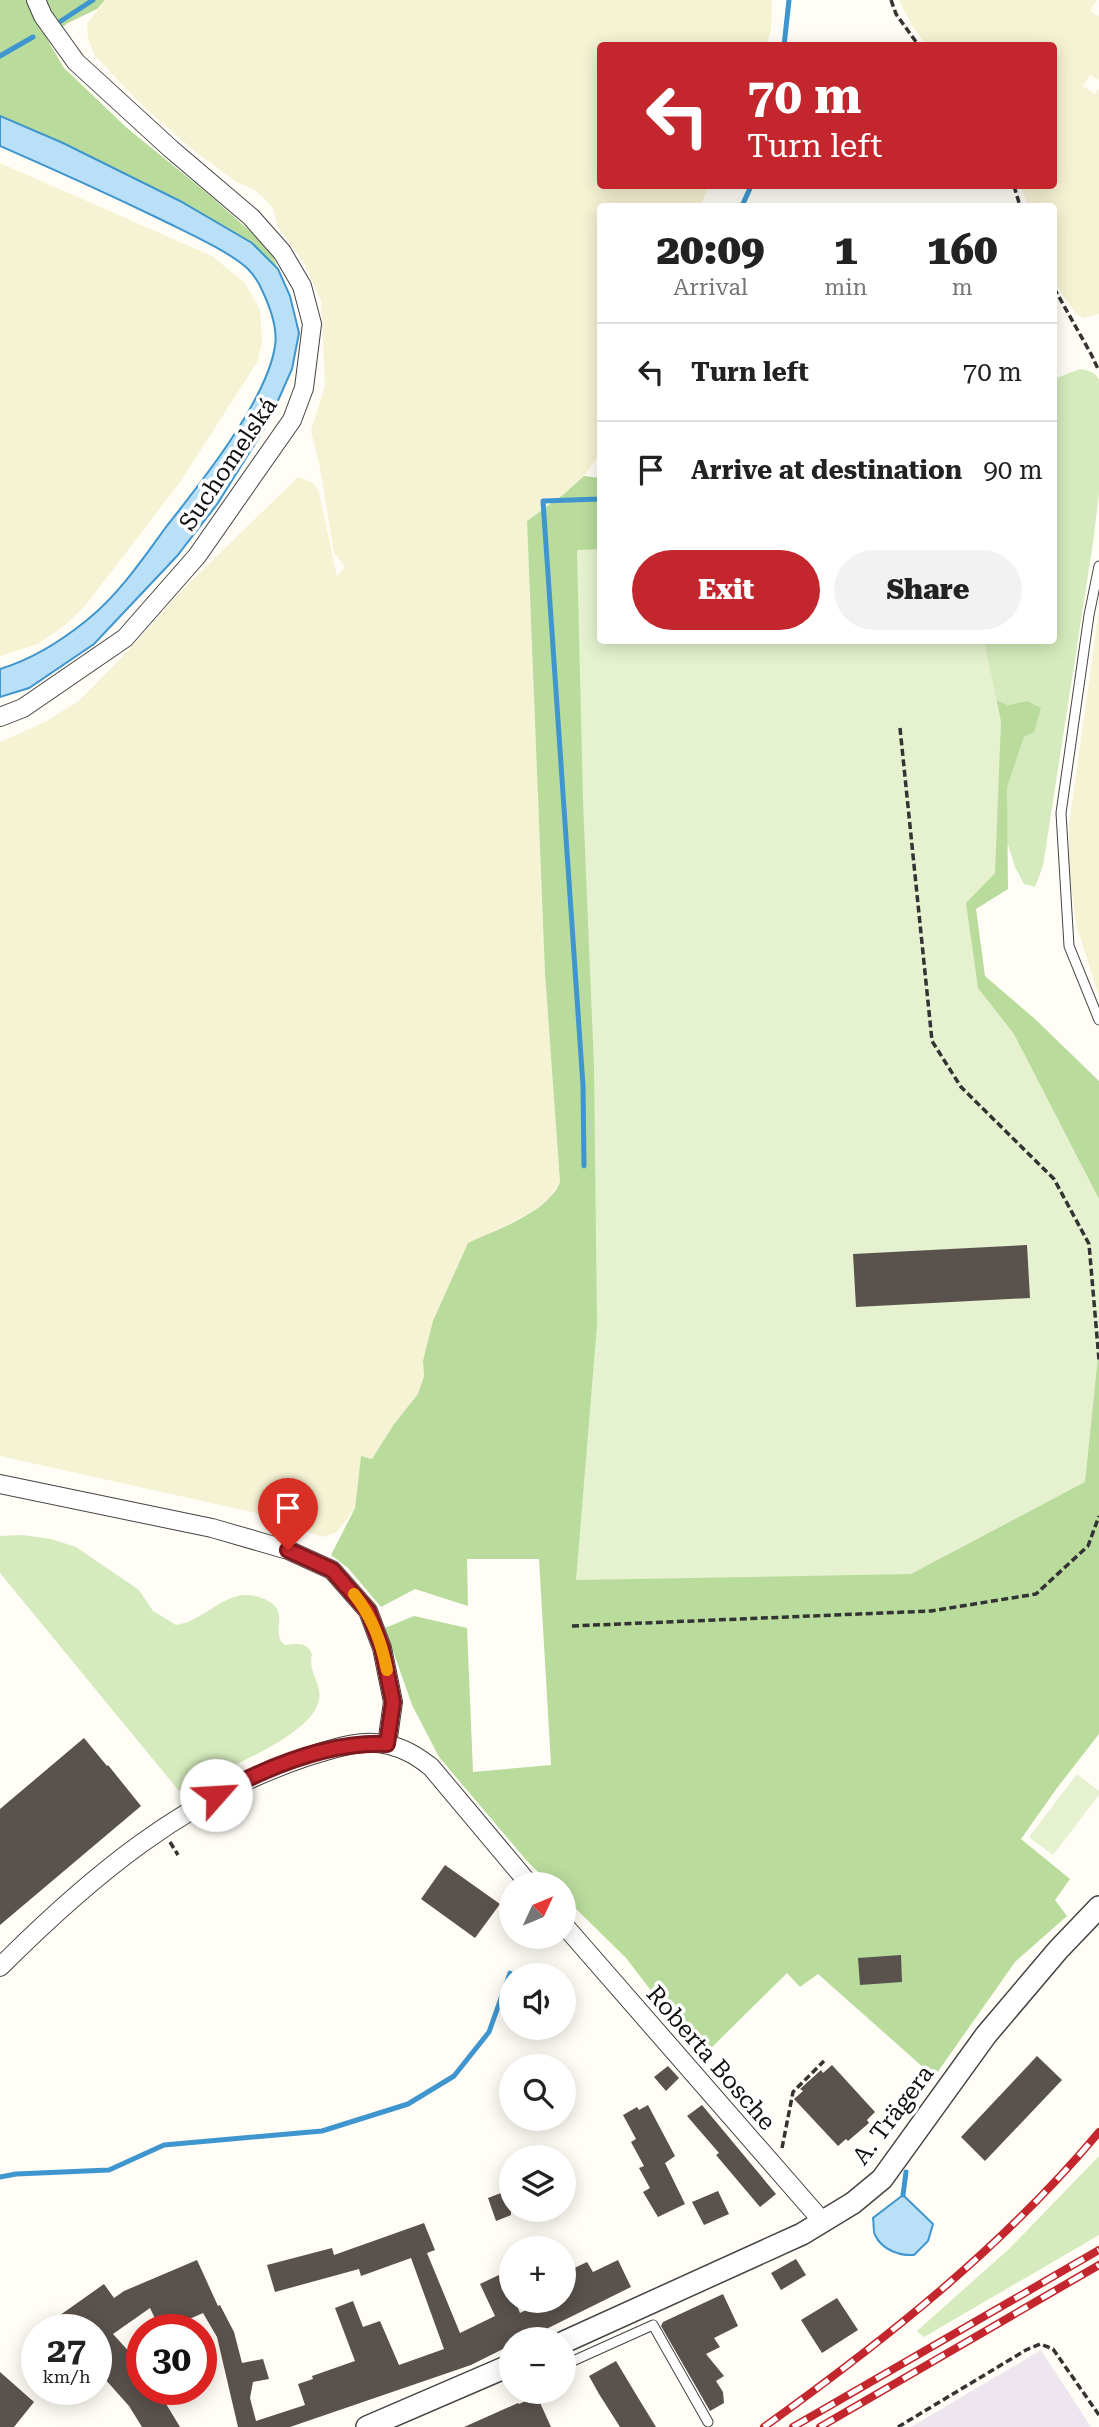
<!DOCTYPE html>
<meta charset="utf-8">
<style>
:root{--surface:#fff;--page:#f2f2f2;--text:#222;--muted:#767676;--line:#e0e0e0;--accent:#c4262e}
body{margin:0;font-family:"Roboto Serif",serif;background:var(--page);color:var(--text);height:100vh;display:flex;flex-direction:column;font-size:26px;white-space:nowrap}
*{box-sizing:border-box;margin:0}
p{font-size:23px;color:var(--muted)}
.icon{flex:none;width:38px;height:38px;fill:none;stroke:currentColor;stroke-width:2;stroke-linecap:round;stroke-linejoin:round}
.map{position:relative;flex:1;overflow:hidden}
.panel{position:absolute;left:597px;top:203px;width:460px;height:441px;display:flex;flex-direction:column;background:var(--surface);border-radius:7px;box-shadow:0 4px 18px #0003}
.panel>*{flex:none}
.hud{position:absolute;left:597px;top:42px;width:460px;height:147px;border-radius:7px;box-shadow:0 4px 18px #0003;background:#c4262e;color:#fff;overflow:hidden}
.needle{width:46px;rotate:46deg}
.buttons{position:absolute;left:499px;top:1872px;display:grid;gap:14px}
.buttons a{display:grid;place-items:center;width:77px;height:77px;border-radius:50%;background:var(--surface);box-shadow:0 4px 18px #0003;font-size:35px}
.speed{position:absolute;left:21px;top:2314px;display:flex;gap:14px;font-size:35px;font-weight:700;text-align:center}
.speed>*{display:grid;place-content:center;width:91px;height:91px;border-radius:50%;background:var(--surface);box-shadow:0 4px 18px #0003;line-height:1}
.speed small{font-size:18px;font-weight:400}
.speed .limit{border:10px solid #d22;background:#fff;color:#111}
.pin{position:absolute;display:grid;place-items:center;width:60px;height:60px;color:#fff;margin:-72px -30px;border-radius:50% 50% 50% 0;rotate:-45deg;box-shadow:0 0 7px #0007}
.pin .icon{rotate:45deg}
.me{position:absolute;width:77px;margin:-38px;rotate:64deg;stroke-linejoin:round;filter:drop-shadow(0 0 5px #0008)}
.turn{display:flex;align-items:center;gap:24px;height:147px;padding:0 35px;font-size:32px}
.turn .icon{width:91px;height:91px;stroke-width:2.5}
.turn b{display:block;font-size:49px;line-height:60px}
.eta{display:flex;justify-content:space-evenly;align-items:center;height:119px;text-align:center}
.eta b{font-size:42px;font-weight:800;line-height:49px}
.cta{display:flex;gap:14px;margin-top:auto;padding:14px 35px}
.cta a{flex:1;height:80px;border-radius:42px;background:var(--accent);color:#fff;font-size:28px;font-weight:800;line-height:80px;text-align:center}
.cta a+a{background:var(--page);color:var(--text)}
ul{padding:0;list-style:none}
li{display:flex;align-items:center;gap:21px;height:98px;padding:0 35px;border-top:2px solid var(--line)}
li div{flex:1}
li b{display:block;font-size:26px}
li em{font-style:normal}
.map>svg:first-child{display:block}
.industrial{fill:#eee6ef}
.farmland{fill:#f6f3d4}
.green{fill:#d5ebbd}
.forest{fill:#b9dc9c}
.pitch{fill:#e6f2cf}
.water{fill:#b9e0f7;stroke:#3f96cf;stroke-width:2}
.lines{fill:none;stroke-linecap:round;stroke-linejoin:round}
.stream{stroke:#3f96cf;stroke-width:5}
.building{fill:#5a524d}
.service-casing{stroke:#444;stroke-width:11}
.minor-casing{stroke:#444;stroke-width:20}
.tertiary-casing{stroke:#444;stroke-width:24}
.path{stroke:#333;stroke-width:3.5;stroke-dasharray:7 3.5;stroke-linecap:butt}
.service{stroke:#fff;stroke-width:9}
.minor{stroke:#fff;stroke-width:18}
.tertiary{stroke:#fff;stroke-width:21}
.rail-casing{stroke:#c4262e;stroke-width:8}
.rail{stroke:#fff;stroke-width:5;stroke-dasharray:16;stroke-linecap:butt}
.route-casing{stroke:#7f191e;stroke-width:18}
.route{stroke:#c4262e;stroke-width:12}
.slow{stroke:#f59e0b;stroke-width:12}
.labels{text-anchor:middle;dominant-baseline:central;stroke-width:7;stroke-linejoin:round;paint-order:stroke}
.street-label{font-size:24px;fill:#111;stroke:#fff}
</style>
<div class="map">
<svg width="1099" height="2427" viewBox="0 0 1099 2427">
<rect width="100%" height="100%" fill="#fffdf5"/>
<path class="industrial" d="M 1041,2350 L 1091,2427 L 911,2427 Z"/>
<g class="farmland">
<path d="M 105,0 L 772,0 L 771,31 L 766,45 L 600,46 L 600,186 L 709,186 L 700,206 L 600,206 L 600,453 L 584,476 L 564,494 L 527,522 L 545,974 L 560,1182 L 550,1198 L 528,1214 L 468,1244 L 423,1361 L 424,1376 L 418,1394 L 394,1424 L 372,1459 L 361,1456 L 355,1508 L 337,1532 L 322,1537 L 260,1514 L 0,1456 L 0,742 L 45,722 L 80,700 L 126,653 L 181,591 L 298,477 L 313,483 L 319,492 L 337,576 L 345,566 L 334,553 L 320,467 L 311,431 L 325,385 L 321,301 L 304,263 L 278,227 L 273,209 L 265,199 L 255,190 L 238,183 L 193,150 L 142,105 L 95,56 L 88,39 L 87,24 Z"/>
<path d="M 899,0 L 1097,0 L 1090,11 L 1099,16 L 1099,80 L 1090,75 L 1083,86 L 1095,94 L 1099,88 L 1099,314 L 1084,318 L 1077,315 L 1058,288 L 1054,277 L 1054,206 L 1028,206 L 1021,186 L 1054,186 L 1054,46 L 926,45 L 913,27 Z"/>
<path d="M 0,163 L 212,256 L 245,283 L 260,310 L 262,341 L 258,361 L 180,482 L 85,606 L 64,626 L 38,644 L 0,656 Z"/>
<path d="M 1099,609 L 1099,997 L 1076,924 L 1069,868 L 1069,825 Z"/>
</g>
<g class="green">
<path d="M 1080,369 C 1087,370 1096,372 1099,380 L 1099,494 L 1093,543 L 1043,866 L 1035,887 L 1024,884 L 1015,867 L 1005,835 L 1006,787 L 1024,737 L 1028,701 L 1008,705 L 996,700 L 974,641 L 1054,640 L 1054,379 Z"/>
<path d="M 23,1535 L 51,1539 L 76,1547 L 139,1590 L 153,1611 L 176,1625 C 205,1621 225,1589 255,1596 C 298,1607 267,1632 285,1645 C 297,1644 306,1641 312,1654 C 307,1676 326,1684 317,1706 C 302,1741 214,1773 179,1791 L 0,1573 L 0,1536 Z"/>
<path d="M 1099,2156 L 1099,2235 L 924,2337 L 917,2331 L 1009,2249 Z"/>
</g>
<g class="forest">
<path d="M 0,0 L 105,0 L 97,9 L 68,23 L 47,39 L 64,68 L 127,128 L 207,193 L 270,249 L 278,269 L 252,243 L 180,201 L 63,143 L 0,116 Z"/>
<path d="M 584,476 L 600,478 L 600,640 L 996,700 L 1008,705 L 1027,701 L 1041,708 L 1034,732 L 1024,737 L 1007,787 L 1008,889 L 976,909 L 985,976 L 1035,1019 L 1099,1081 L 1099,1734 L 1057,1788 L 1021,1839 L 1070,1879 L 1055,1900 L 1067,1916 L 1015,1962 L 920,2097 L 924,2068 L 818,1974 L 800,1987 L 787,1973 L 702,2057 L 626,1958 L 564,1897 L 564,1885 L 551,1885 L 527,1861 L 439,1757 L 412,1705 L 385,1628 L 414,1616 L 467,1628 L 473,1772 L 551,1765 L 539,1559 L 467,1559 L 468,1606 L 415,1589 L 381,1607 L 348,1568 L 331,1555 L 355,1508 L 361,1456 L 372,1459 L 394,1424 L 418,1394 L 424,1376 L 423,1361 L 433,1321 L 468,1243 C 495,1230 549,1212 560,1182 L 545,974 L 527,521 L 564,494 Z"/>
</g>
<g class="pitch">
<path d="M 600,549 L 600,640 L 984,641 L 1001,721 L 995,873 L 966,903 L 978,988 L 1014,1034 L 1099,1199 L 1099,1348 L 1085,1482 L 911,1574 L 576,1580 L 597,1325 L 594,1067 L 583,801 L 577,550 Z"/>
<path d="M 1077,1774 L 1099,1791 L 1099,1795 L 1053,1855 L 1029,1837 Z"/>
</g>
<g class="water">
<path d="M 0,116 L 63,143 L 180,201 L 252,243 L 278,269 L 290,296 L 299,333 L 292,369 L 269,421 L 218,503 L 177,556 L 94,644 L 29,688 L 0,697 L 0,669 C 33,659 60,642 87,620 C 119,594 142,560 166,527 C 200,484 267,400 275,346 C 278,328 270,307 262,290 C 259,283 253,274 247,268 C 228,251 188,233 164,221 C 110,195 55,170 0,146 Z"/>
<path d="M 903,2195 L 933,2224 L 928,2241 L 914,2255 C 900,2256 882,2250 875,2235 C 873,2231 874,2223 873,2218 Z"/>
</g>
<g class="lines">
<g class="stream">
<path d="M 61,21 L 93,0"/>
<path d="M 784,46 L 789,0"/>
<path d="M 0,56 L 33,37"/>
<path d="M 742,206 L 751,186"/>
<path d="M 584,1166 L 583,1086 L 543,501 L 600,499"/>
<path d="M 0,2177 L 16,2174 L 109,2170 L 164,2145 L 322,2131 L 408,2104 L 454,2076 L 489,2032 L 510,1973"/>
<path d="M 903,2195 L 906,2172"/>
</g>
</g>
<g class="building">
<path d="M 1027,1245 L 1030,1298 L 856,1307 L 853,1254 Z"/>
<path d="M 84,1738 L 107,1766 L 108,1765 L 141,1806 L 0,1925 L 0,1809 Z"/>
<path d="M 445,1865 L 500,1904 L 475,1938 L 421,1899 Z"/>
<path d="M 901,1955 L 902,1982 L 860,1985 L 858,1958 Z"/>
<path d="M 1037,2056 L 1062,2080 L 985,2161 L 961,2137 Z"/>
<path d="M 832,2065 L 875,2112 L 867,2120 L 869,2123 L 848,2141 L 846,2139 L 838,2146 L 794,2099 L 803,2091 L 800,2089 L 821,2070 L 823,2073 Z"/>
<path d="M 668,2066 L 679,2078 L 666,2091 L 654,2077 Z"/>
<path d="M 648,2105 L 675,2156 L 665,2163 L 685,2204 L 658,2217 L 643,2192 L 650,2188 L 639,2168 L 644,2166 L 631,2142 L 636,2139 L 623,2115 L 637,2107 L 639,2110 Z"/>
<path d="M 702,2105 L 776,2194 L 760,2207 L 716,2155 L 719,2153 L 687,2116 Z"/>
<path d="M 511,2189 L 511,2215 L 496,2221 L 488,2198 Z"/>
<path d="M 718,2191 L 729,2214 L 704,2225 L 692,2202 Z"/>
<path d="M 424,2223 L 435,2250 L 427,2253 L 460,2333 L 495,2316 L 480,2284 L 501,2274 L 511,2294 L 511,2301 L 515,2301 L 520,2313 L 544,2301 L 564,2301 L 564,2291 L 568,2289 L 564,2273 L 587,2262 L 593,2272 L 618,2260 L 631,2287 L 524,2340 L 511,2340 L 511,2345 L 471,2365 L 290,2427 L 238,2427 L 217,2337 L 203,2313 L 167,2329 L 160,2329 L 150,2308 L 113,2334 L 142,2366 L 142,2389 L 157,2389 L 180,2427 L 142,2427 L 129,2406 L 96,2369 L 96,2329 L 64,2329 L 56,2318 L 104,2284 L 114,2298 L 124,2291 L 197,2260 L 218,2306 L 220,2305 L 234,2332 L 242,2363 L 263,2359 L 269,2379 L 253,2382 L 250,2398 L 256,2421 L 305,2405 L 298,2384 L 313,2379 L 312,2376 L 355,2361 L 335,2308 L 353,2301 L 363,2327 L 380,2321 L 399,2365 L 444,2349 L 411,2258 L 361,2276 L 359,2269 L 275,2292 L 267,2265 L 332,2248 L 334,2255 Z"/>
<path d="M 796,2259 L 806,2275 L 781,2290 L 771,2273 Z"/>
<path d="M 723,2294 L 738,2326 L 714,2338 L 720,2347 L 706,2354 L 724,2376 L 716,2381 L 723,2392 L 724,2403 L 710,2411 L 661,2326 L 663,2322 Z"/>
<path d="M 837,2298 L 858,2330 L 822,2353 L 801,2320 Z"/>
<path d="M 616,2361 L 637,2396 L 656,2427 L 620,2427 L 599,2394 L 589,2376 Z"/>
<path d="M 0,2372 L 34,2402 L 14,2427 L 0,2427 Z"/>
<path d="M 537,2396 L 551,2427 L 464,2427 L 518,2403 L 519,2404 Z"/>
</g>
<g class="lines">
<defs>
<g id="service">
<path d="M 1099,566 L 1089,615 L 1061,813 L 1069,946 L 1099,1020"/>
<path d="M 564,2365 L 653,2325 L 708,2422"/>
</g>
<g id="minor">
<path d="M 0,717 L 23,708 L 125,638 L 197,556 L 292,420 L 304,388 L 312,324 L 302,286 L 282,252 L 251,217 L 171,149 L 76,62 L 43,16 L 36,0"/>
<path d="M 0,1484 L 212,1528 L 288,1550 L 332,1570 L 368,1611 L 382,1648 L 393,1702 L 387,1744"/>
<path d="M 564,1925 L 823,2222"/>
<path d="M 0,1967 C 90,1877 184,1798 306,1757 C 332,1749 361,1738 389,1745 C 406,1749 418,1757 431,1767 L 530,1885"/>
</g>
<g id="tertiary">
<path d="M 564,2342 L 802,2234 L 853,2203 L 882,2179 L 986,2035 L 1058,1950 L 1099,1907"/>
<path d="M 367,2427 L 511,2365"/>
</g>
</defs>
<use href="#service" class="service-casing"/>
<use href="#minor" class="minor-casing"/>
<use href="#tertiary" class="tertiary-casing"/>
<g class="path">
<path d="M 891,0 L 896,14 L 919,46"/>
<path d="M 1014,186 L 1020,206"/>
<path d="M 1054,288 L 1091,354 L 1099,371"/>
<path d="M 900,728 L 932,1041 L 961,1087 L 1054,1179 L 1089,1244 L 1099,1360"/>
<path d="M 572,1626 L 931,1611 L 1036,1594 L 1088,1546 L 1099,1516"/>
<path d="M 170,1842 L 178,1855"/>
<path d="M 782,2148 L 793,2092 L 824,2061"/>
<path d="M 898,2427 L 1026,2350 L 1040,2344 L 1053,2349 L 1099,2415"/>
</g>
<use href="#service" class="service"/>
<use href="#minor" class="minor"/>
<use href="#tertiary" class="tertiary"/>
<defs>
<g id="rail">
<path d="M 764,2427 C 885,2340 1003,2247 1099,2132"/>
<path d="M 793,2427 L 1099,2250"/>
<path d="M 820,2427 L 1099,2265"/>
</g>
</defs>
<use href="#rail" class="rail-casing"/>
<use href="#rail" class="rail"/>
</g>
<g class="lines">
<defs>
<path id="route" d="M 216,1795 C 267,1767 329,1741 387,1744 L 393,1702 L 382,1648 L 368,1611 L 332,1570 L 288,1550"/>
</defs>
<use href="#route" class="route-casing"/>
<use href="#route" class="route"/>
<path class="slow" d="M 354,1594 C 372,1617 381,1641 387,1670"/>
</g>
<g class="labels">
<g class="street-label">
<text transform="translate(228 464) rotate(-56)">Suchomelská</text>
<text transform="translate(711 2058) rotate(49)">Roberta Bosche</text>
<text transform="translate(893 2115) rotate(-53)">A. Trägera</text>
</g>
</g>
</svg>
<div class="buttons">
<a><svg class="needle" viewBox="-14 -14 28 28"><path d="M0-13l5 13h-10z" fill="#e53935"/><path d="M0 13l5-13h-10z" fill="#767676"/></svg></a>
<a><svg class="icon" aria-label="sound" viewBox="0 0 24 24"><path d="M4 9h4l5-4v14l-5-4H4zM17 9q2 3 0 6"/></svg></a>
<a><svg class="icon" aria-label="search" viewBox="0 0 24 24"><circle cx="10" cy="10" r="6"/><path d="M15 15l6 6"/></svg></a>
<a><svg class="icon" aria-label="layers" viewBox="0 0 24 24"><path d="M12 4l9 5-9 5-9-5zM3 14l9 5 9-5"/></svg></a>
<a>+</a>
<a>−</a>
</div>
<div class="speed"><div>27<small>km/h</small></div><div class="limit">30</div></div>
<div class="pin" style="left:288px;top:1550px;background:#d93025"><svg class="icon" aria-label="arrive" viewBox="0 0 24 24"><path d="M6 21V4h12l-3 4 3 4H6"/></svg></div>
<svg class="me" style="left:216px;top:1795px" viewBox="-20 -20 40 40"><circle r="19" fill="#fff"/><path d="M0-13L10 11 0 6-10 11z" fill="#c4262e"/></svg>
<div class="hud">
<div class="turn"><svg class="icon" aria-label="left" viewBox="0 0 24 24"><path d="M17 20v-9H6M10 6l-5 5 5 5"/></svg><div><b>70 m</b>Turn left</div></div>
</div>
<section class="panel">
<div class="eta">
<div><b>20:09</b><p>Arrival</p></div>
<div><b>1</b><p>min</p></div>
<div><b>160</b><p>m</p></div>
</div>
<ul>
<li><svg class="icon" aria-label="left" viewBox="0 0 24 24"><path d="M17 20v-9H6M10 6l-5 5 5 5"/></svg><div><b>Turn left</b></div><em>70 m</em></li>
<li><svg class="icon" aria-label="arrive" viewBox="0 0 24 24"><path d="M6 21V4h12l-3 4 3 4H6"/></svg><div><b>Arrive at destination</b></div><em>90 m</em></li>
</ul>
<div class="cta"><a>Exit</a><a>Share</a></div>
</section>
</div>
